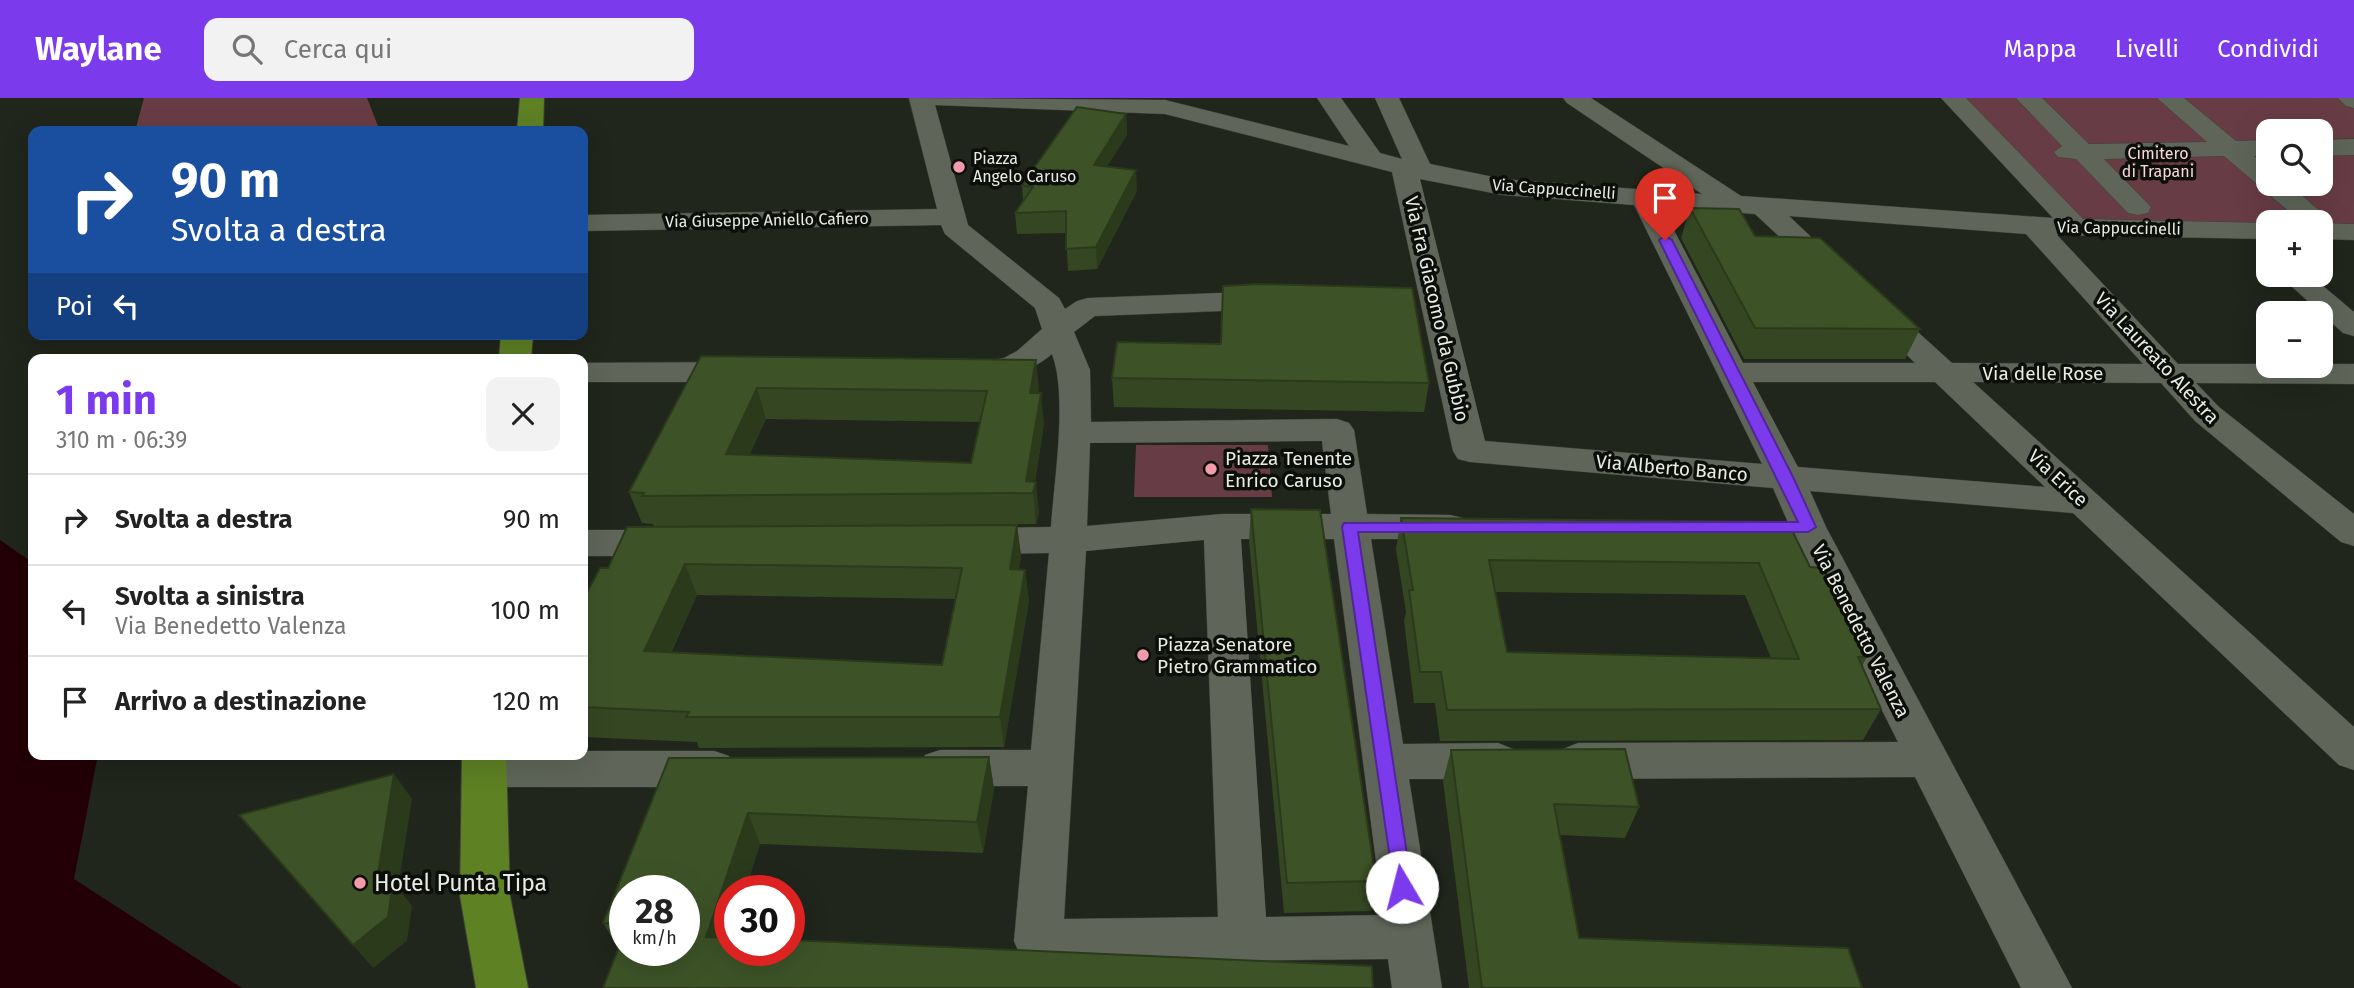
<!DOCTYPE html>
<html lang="it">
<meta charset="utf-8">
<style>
:root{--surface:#fff;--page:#f2f2f2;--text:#222;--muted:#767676;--line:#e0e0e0;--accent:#7c3aed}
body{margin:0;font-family:"Fira Sans",sans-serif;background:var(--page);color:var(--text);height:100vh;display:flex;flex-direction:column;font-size:26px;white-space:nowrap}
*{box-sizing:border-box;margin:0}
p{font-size:23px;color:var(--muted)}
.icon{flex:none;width:38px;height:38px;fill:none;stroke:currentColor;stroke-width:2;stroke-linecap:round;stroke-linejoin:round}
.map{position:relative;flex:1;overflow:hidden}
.side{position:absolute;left:28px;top:256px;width:560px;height:406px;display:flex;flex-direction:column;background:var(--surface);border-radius:14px;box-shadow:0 7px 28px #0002}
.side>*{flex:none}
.top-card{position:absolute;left:28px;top:28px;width:560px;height:214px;border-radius:14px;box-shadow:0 7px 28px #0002;background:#1a4fa0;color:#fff;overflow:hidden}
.tools{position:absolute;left:2256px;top:21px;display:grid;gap:14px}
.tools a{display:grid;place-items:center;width:77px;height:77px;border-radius:14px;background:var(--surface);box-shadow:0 7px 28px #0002;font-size:35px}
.speed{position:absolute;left:609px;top:777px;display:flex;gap:14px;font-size:35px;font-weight:700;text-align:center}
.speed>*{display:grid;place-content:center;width:91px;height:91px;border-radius:50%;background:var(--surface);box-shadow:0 7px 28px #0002;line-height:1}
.speed small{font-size:18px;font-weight:400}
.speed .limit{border:10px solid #d22;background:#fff;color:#111}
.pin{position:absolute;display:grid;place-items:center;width:60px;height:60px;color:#fff;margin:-72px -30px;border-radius:50% 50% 50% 0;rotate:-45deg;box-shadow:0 0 7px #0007}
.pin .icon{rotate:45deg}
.me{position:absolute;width:77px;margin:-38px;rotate:352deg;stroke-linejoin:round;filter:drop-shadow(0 0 5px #0008)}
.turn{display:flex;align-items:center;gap:24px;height:147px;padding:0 28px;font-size:32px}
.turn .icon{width:91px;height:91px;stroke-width:2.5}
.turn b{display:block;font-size:49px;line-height:60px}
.then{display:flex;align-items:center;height:66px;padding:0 28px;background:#0003;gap:14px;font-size:26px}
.round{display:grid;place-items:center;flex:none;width:74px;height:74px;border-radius:14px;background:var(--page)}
.overview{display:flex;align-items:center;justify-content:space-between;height:119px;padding:0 28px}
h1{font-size:42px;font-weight:700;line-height:52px;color:var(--accent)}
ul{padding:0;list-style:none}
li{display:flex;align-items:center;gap:21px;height:91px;padding:0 28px;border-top:2px solid var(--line)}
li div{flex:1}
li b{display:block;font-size:26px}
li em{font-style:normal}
header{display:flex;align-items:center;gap:42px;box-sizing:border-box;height:98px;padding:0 35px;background:var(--accent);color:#fff}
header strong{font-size:33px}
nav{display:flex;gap:38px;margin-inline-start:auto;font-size:24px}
.search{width:490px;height:63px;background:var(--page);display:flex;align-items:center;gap:18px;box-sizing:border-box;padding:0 24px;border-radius:14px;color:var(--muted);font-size:26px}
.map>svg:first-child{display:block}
.green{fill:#683c45;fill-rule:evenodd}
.water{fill:#220006}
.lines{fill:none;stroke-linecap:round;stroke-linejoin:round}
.minor-casing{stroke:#3b4037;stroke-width:1}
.major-casing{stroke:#3b4037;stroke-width:2}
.minor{fill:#5f6659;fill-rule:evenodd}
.major{fill:#5e8124;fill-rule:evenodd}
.wall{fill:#344722;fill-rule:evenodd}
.shaded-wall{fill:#2b3a1b}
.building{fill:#3d5327;stroke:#2b3a1b;stroke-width:2;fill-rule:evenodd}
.route{fill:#7c3aed;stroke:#51269a;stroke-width:2}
.poi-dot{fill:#f39aab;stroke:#0c0e09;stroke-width:2.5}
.labels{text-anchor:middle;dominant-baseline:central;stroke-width:7;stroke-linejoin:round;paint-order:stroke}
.far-park-label{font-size:16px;fill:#fcd7dd;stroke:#0c0e09}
.far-poi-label{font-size:16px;fill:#e8ece4;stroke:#0c0e09;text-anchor:start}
.far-street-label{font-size:16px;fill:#e8ece4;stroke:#0c0e09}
.street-label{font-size:19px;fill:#e8ece4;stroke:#0c0e09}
.poi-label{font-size:19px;fill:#e8ece4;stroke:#0c0e09;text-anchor:start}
.near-poi-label{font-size:23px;fill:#e8ece4;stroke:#0c0e09;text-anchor:start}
</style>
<header>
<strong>Waylane</strong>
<div class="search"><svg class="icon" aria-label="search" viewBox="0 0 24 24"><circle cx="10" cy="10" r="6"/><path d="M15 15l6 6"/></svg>Cerca qui</div>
<nav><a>Mappa</a><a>Livelli</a><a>Condividi</a></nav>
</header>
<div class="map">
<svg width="2354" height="890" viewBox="0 0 2354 890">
<rect width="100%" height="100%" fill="#20261b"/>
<g class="green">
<path d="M 144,0 L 367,0 L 380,33 L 135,33 Z"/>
<path d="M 1962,0 L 2354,0 L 2354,128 L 2321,127 L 2320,124 L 2268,124 L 2268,127 L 2080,126 ZM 2268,33 L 2320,33 L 2320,86 L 2268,86 Z"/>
<path d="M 1136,347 L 1268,347 L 1272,399 L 1134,399 Z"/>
</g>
<path class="water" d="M 0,442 L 33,465 L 33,656 L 98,656 L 74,781 L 242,890 L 0,890 Z"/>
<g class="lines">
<defs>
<g id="minor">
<path d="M 909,0 L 1165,2 L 1349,48 L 1317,0 L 1341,0 L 1380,55 L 1402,61 L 1375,0 L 1399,0 L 1430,66 L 1503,81 L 1702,96 L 1567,5 L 1563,0 L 1591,0 L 1741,98 L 2053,120 L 1941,0 L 1966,0 L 2083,121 L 2268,125 L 2268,141 L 2057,137 L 2178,266 L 2354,266 L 2354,286 L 2196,285 L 2219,309 L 2354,416 L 2354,448 L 2341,444 L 2195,323 L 2161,285 L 1973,284 L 2354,629 L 2354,672 L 2339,667 L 2073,415 L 1810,393 L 1826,429 L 2072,890 L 2021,890 L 1915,679 L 1578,681 L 1563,675 L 1556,663 L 1563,651 L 1578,645 L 1898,644 L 1790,429 L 1773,390 L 1470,364 L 1458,361 L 1453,353 L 1392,74 L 1165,16 L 935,7 L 968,127 L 1059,200 L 1065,211 L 1077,203 L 1088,200 L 1273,193 L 1283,196 L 1288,202 L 1283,208 L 1273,211 L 1095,218 L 1074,234 L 1090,272 L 1091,324 L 1337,321 L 1349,325 L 1354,332 L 1367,416 L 1450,417 L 1463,420 L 1468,429 L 1463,438 L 1450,441 L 1371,441 L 1403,646 L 1498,645 L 1513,651 L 1520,663 L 1513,675 L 1498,681 L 1409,681 L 1442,890 L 1392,890 L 1388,861 L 1038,865 L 1021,859 L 1014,843 L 1028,688 L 940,688 L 925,683 L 918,670 L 925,657 L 940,652 L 1031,652 L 1049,455 L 971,456 L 958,452 L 953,443 L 958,434 L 971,430 L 1051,429 C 1054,383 1068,298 1052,256 C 1029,275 997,287 968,280 L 963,273 L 968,266 L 1004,260 L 1017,253 L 1042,231 L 1035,210 L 945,136 L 941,127 L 583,133 L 583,117 L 937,111 ZM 1420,81 L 1503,97 L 1634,107 L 1762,366 L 1485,343 ZM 1662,109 L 1755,116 L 1824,180 L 1834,183 L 1844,180 L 1848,174 L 1789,118 L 2026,136 L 2143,266 L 1952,265 L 1888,207 L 1877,204 L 1866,207 L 1862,213 L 1915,265 L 1743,265 ZM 1753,284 L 1935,284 L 2045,389 L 1798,369 ZM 1322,343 L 1331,416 L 1222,416 L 1087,428 L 1090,345 ZM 1241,441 L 1334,441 L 1383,817 L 1266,819 ZM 1204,442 L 1218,819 L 1064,821 L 1086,453 Z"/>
<path d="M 2016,0 L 2042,0 L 2089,46 L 2207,44 L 2157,0 L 2184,0 L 2236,43 L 2268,42 L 2268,58 L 2254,58 L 2268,69 L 2268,86 L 2289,86 L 2323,116 L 2319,122 L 2309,124 L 2299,122 L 2224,58 L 2104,61 L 2151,109 L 2148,115 L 2138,117 L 2128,115 L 2076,61 L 2058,59 L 2054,54 L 2062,48 Z"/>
<path d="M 2338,0 L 2354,0 L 2354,10 L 2346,8 Z"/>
<path d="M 2354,41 L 2354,57 L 2320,58 L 2320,42 Z"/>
<path d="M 2320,125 L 2354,126 L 2354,142 L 2320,141 Z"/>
<path d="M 2279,177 L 2310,177 L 2354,214 L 2354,238 L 2343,235 Z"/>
<path d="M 743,264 L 754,267 L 759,274 L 754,281 L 743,284 L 583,284 L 583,265 Z"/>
<path d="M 583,432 L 668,432 L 681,436 L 686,445 L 681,454 L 668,458 L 583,458 Z"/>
<path d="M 583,653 L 714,653 L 729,658 L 736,671 L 729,684 L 714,689 L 484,689 L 469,684 L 462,671 L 469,658 L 475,656 L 583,656 Z"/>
</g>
<g id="major">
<path d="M 520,0 L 544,0 L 543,33 L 517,33 Z"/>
<path d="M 501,236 L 533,236 L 531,261 L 499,261 Z"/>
<path d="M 462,656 L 506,656 L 510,798 L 528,890 L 476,890 L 460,798 Z"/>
</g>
</defs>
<use href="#minor" class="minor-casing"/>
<use href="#major" class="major-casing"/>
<use href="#minor" class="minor"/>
<use href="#major" class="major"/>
</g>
<g class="wall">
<path d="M 1126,16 L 1127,37 L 1107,68 L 1137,93 L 1097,171 L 1068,173 L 1066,135 L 1017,136 L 1015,115 L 1023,103 L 1022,87 Z"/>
<path d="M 1690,110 L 1755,138 L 1920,231 L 1905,261 L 1744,261 L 1681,140 Z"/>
<path d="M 701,258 L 1036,262 L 1038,295 L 1044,326 L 1035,384 L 1039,415 L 1036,426 L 654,429 L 653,426 L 642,425 L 629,394 ZM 766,321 L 980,324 L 971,365 L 749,357 Z"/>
<path d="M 1112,280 L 1429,285 L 1424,314 L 1114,309 Z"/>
<path d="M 1251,411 L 1376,783 L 1371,813 L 1284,815 L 1249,443 Z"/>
<path d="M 1401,420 L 1810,469 L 1867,559 L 1862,568 L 1881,611 L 1863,642 L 1440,643 L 1435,605 L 1414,605 L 1404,523 L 1406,514 L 1396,451 ZM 1495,494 L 1745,497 L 1771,560 L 1507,554 Z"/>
<path d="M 1017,427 L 1021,458 L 1018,472 L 1025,472 L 1029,503 L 1004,649 L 699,650 L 697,644 L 583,639 L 583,502 L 608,470 ZM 697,497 L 955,501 L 942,567 L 671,555 Z"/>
<path d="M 1451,652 L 1639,709 L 1625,740 L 1560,737 L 1579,840 L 1862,890 L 1469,890 L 1443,683 Z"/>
<path d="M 989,659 L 994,691 L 983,755 L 760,746 L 745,793 L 730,793 L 730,852 L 789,852 L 789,842 L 1372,868 L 1373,890 L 603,890 L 618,850 L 603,825 L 669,660 ZM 625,793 L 684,793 L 684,852 L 625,852 Z"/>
</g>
<g class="shaded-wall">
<path d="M 1126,16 L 1127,37 L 1095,88 L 1094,67 Z"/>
<path d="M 1136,72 L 1137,93 L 1097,171 L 1096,149 Z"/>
<path d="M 1036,262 L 1039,292 L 1033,326 L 1030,295 Z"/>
<path d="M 757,290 L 766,321 L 736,387 L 726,356 Z"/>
<path d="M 1041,295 L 1044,326 L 1033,395 L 1026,383 Z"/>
<path d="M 1036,384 L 1039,415 L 1036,426 L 1033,395 Z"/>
<path d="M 1017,427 L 1021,458 L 1014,503 L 1010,471 Z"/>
<path d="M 685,466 L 697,497 L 657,584 L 644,553 Z"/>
<path d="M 1025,472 L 1029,503 L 1004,649 L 1000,619 Z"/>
<path d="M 989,659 L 994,691 L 983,755 L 977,724 Z"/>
<path d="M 394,676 L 412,701 L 398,790 L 412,808 L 407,843 L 373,870 L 353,847 L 378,776 Z"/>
<path d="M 748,715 L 760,746 L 745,793 L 730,793 L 730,840 L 706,839 Z"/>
</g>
<g class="building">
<path d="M 1077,9 L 1126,16 L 1094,67 L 1136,72 L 1096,149 L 1066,151 L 1066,113 L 1015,115 L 1033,89 L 1022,87 Z"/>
<path d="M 1690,110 L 1739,111 L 1755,138 L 1820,140 L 1920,231 L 1755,230 Z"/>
<path d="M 1259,186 L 1412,190 L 1429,285 L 1112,280 L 1117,244 L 1221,246 L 1223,188 Z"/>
<path d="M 701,258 L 1036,262 L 1030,295 L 1041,295 L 1026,383 L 1036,384 L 1033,395 L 642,398 L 644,395 L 629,394 ZM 757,290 L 987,293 L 971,365 L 726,356 Z"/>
<path d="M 1251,411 L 1320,412 L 1376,783 L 1287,785 Z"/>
<path d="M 1401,420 L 1788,424 L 1810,469 L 1823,470 L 1867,559 L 1858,559 L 1881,611 L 1447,612 L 1441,574 L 1420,574 L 1409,492 L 1413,492 ZM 1489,462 L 1759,465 L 1799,561 L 1507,554 Z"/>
<path d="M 1017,427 L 1010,471 L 1025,472 L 1000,619 L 686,619 L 689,614 L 583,609 L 583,502 L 600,470 L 608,470 L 627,429 ZM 685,466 L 962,470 L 942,567 L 644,553 Z"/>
<path d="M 1625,651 L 1639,709 L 1554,706 L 1579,840 L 1848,850 L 1862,890 L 1482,890 L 1451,652 Z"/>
<path d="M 989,659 L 977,724 L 748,715 L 706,839 L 730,840 L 730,852 L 789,852 L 789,842 L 1372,868 L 1373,890 L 603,890 L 625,833 L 625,852 L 684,852 L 684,793 L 625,793 L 625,826 L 603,825 L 669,660 Z"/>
<path d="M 394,676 L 378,776 L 393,784 L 388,819 L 353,847 L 239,717 Z"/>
</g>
<path class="route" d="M 1665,138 L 1672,142 L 1793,379 L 1816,429 L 1808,434 L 1358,434 L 1412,789 L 1409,795 L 1402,798 L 1395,795 L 1342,429 L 1344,425 L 1798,424 L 1659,142 Z"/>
<g class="poi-dot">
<circle cx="959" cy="69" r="7"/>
<circle cx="1211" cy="371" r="7"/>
<circle cx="1143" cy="557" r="7"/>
<circle cx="360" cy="785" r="7"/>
</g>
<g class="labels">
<g class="far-park-label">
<text x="2158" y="55">Cimitero<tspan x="2158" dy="18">di Trapani</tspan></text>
</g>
<g class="far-poi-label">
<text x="973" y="60">Piazza<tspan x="973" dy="18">Angelo Caruso</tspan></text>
</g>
<g class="far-street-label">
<text transform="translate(1554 91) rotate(4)">Via Cappuccinelli</text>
<text transform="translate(767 122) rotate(-1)">Via Giuseppe Aniello Cafiero</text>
<text transform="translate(2119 130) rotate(1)">Via Cappuccinelli</text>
</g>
<g class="street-label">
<text transform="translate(1437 211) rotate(77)">Via Fra Giacomo da Gubbio</text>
<text transform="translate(2157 260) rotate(47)">Via Laureato Alestra</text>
<text x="2043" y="275">Via delle Rose</text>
<text transform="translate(1672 370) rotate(5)">Via Alberto Banco</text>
<text transform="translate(2058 380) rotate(43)">Via Erice</text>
<text transform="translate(1861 533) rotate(63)">Via Benedetto Valenza</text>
</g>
<g class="poi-label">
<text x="1225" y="360">Piazza Tenente<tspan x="1225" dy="22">Enrico Caruso</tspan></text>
<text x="1157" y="546">Piazza Senatore<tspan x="1157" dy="22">Pietro Grammatico</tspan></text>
</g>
<g class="near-poi-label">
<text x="374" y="785">Hotel Punta Tipa</text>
</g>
</g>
</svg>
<div class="tools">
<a><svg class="icon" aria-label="search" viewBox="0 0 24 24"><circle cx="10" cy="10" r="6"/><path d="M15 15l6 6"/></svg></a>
<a>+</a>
<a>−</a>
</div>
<div class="speed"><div>28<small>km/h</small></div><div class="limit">30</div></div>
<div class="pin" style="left:1665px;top:142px;background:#d93025"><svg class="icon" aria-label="arrive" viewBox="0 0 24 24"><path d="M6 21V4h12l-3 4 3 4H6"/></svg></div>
<svg class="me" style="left:1402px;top:789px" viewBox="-20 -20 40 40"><circle r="19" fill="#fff"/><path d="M0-13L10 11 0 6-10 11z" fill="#7c3aed"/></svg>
<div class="top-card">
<div class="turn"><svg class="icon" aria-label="right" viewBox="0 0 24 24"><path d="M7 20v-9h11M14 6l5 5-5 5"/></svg><div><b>90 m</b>Svolta a destra</div></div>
<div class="then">Poi<svg class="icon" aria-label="left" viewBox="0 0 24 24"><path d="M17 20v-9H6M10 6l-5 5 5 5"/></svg></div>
</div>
<section class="side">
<div class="overview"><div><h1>1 min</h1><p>310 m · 06:39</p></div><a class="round"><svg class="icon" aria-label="close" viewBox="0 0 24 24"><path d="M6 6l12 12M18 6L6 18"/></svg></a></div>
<ul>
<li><svg class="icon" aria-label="right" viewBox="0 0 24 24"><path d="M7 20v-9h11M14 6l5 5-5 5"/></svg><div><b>Svolta a destra</b></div><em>90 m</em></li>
<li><svg class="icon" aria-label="left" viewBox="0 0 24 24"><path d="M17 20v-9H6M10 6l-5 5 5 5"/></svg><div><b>Svolta a sinistra</b><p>Via Benedetto Valenza</p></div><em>100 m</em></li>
<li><svg class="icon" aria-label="arrive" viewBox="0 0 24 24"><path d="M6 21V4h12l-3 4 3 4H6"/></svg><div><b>Arrivo a destinazione</b></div><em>120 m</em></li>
</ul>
</section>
</div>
